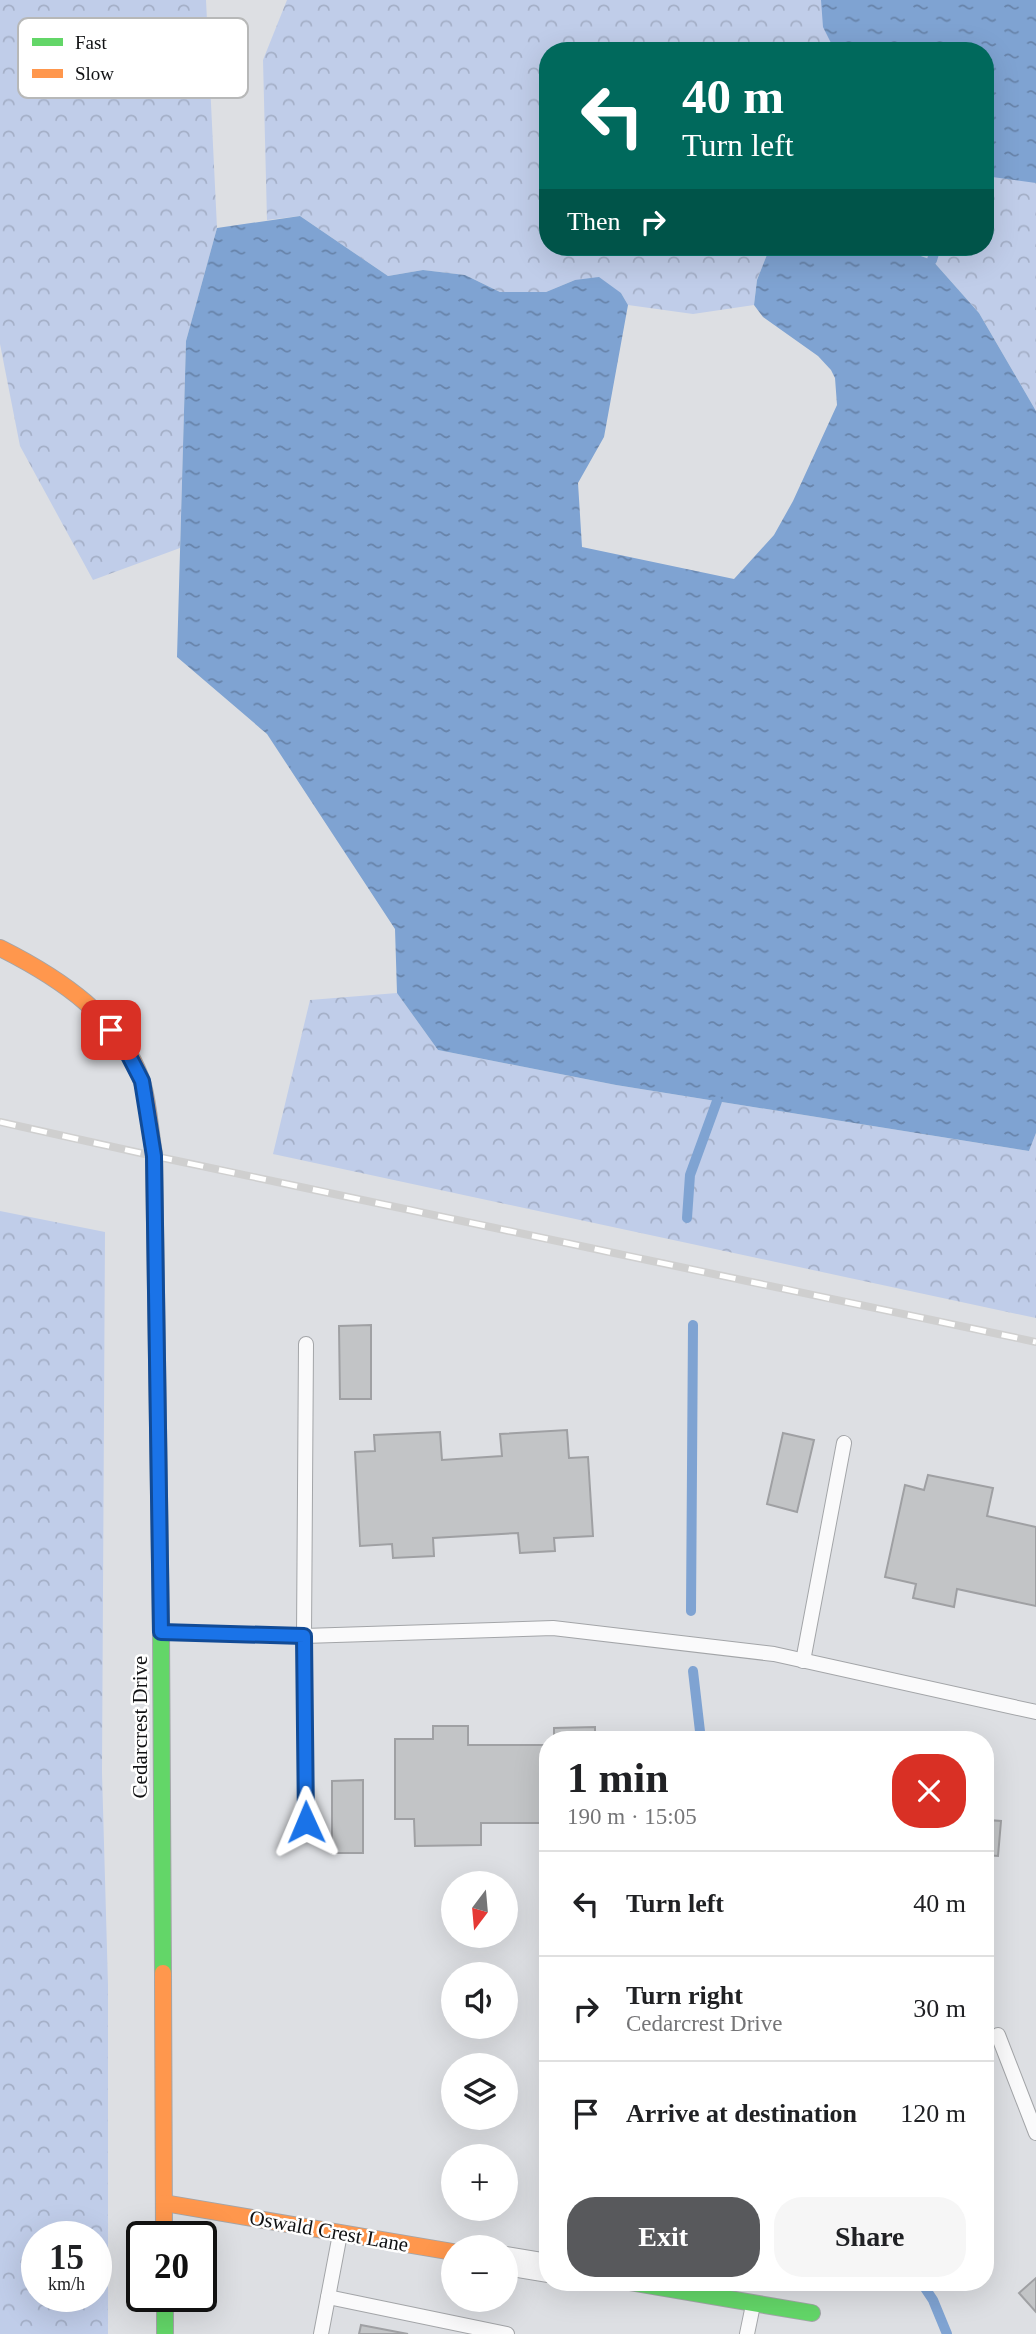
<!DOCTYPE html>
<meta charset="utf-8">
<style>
:root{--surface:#fff;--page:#f6f6f6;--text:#202124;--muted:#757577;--line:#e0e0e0;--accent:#58595c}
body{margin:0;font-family:Georgia,serif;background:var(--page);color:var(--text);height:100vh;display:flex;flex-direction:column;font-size:26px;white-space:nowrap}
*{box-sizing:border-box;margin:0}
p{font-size:23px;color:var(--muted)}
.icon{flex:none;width:38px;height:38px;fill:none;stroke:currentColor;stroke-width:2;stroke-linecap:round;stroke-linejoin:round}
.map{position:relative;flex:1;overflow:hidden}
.drawer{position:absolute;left:539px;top:1731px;width:455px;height:560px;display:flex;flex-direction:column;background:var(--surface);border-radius:28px;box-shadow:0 7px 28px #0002}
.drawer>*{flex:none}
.hud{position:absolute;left:539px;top:42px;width:455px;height:214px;border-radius:28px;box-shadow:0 7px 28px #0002;background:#00695c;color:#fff;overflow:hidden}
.needle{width:46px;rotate:196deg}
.controls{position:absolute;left:441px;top:1871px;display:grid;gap:14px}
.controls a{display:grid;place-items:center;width:77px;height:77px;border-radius:50%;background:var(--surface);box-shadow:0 7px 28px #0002;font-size:35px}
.speed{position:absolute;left:21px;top:2221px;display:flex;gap:14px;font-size:35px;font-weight:700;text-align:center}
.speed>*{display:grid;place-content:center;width:91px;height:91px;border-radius:50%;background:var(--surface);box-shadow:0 7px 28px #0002;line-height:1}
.speed small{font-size:18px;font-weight:400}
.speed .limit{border:4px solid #111;border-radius:10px;background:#fff;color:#111}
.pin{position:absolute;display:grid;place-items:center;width:60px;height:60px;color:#fff;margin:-30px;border-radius:14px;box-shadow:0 4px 10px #0006}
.me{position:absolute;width:77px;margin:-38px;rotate:359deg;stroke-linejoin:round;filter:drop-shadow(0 0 5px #0008)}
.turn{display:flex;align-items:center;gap:24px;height:147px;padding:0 28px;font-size:32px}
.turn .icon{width:91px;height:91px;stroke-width:2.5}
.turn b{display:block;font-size:49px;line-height:60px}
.then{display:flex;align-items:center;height:66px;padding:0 28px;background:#0003;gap:14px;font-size:26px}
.round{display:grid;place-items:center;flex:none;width:74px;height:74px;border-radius:28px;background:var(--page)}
.head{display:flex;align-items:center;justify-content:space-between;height:119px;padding:0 28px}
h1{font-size:42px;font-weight:700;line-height:52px}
.cta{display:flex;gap:14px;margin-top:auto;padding:14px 28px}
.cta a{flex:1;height:80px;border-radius:28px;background:var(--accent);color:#fff;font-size:28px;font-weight:700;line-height:80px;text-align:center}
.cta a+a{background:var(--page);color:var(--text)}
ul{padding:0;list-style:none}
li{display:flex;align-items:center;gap:21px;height:105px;padding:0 28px;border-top:2px solid var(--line)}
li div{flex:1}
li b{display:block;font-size:26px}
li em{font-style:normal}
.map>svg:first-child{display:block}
.forest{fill:url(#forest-crowns);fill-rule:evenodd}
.water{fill:url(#water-ripples)}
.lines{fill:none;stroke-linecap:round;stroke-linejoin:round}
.stream{stroke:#7fa3d2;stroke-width:10}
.building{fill:#c2c4c6;stroke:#9fa0a3;stroke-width:2}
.lane-casing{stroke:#a3a5a8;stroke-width:16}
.street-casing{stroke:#a3a5a8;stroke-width:30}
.fast-casing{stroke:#a3a5a8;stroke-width:18}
.slow-casing{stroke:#a3a5a8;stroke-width:18}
.lane{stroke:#fafafb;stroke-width:14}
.street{stroke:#fafafb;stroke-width:28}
.fast{stroke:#63d668;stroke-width:16}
.slow{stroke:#ff974d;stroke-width:16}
.rail-casing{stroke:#cfcfcf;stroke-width:8}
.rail{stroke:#fff;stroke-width:5;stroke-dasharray:16;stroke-linecap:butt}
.route-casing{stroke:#114b97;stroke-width:18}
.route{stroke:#1a73e8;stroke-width:12}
.labels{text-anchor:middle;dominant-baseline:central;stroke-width:5;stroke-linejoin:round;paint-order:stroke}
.street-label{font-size:21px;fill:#101113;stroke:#fff}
.key{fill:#fff;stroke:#b7b8b8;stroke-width:2}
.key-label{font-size:19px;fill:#101113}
</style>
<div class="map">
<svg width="1036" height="2334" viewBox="0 0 1036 2334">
<defs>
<pattern id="forest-crowns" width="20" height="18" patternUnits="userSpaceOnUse" patternTransform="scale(1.75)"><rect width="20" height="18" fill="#c0cde9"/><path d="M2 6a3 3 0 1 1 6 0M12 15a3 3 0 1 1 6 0" fill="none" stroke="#a4afc7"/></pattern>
<pattern id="water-ripples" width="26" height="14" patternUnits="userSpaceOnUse" patternTransform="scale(1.75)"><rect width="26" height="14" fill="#7fa3d2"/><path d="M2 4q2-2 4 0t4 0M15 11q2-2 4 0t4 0" fill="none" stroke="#6783a9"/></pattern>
</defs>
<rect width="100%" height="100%" fill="#dddfe3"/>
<g class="forest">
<path d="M 0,0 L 206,0 L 217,228 L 186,341 L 180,548 L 93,580 L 20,446 L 0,344 Z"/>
<path d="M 287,0 L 1036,0 L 1036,411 L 979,313 L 932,260 L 896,247 L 985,247 L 985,51 L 548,51 L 548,247 L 770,247 L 757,280 L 754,305 L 693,314 L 628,305 L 621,293 L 575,280 L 546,292 L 500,292 L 465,275 L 423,270 L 388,276 L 300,216 L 267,220 L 263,60 Z"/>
<path d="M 397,993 L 438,1050 L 616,1085 L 1029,1151 L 1036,1133 L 1036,1318 L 273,1154 L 310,1000 Z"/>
<path d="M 0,1211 L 105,1232 L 102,1773 L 108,1985 L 108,2334 L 0,2334 ZM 37,2236 L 96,2236 L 96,2296 L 37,2296 Z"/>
</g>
<g class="water">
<path d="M 821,0 L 1036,0 L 1036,183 L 985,176 L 985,51 L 835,51 L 823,27 Z"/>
<path d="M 300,216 L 388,276 L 423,270 L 465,275 L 500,292 L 546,292 L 575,280 L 599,277 L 621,293 L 628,305 L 604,437 L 578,483 L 582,547 L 734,579 L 774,535 L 793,501 L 837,405 L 835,378 L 831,370 L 818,356 L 763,317 L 754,305 L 757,280 L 770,247 L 896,247 L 932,260 L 979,313 L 1036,411 L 1036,1133 L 1029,1151 L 616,1085 L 438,1050 L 397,993 L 395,929 L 267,734 L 177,657 L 186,341 L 217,228 Z"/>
</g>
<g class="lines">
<g class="stream">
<path d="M 932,260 L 936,247"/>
<path d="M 687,1218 L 690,1175 L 717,1101"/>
<path d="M 691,1611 L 693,1325"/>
<path d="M 693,1671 L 701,1740"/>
<path d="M 921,2282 L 933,2300 L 947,2334"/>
</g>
</g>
<g class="building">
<path d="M 371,1325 L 371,1399 L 340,1399 L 339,1326 Z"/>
<path d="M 567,1430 L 569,1458 L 588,1457 L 593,1536 L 554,1538 L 555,1551 L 520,1553 L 518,1533 L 433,1538 L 434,1556 L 393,1558 L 392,1544 L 360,1546 L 355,1452 L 375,1451 L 374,1435 L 440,1432 L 442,1460 L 502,1456 L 500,1434 Z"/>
<path d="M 783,1433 L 814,1440 L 797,1512 L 767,1504 Z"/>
<path d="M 928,1475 L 993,1488 L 987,1516 L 1036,1527 L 1036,1606 L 957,1589 L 954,1607 L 913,1598 L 916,1584 L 885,1577 L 905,1485 L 924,1490 Z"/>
<path d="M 433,1726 L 468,1726 L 468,1745 L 548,1745 L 548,1851 L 541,1851 L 541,1823 L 481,1823 L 481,1845 L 415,1846 L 414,1819 L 395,1819 L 395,1739 L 433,1739 Z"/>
<path d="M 595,1727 L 595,1740 L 554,1740 L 554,1728 Z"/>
<path d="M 363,1780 L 363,1853 L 332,1853 L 332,1781 Z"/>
<path d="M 985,1781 L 991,1781 L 988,1820 L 1001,1821 L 998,1856 L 985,1855 Z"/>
<path d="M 985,1941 L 990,1941 L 986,1982 L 985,1981 Z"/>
<path d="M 1036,2278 L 1036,2312 L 1019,2293 Z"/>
<path d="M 361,2325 L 408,2334 L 359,2334 Z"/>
</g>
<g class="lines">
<defs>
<g id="lane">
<path d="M 163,1632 L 304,1636 L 553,1628 L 774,1654 L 1036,1712"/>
<path d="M 803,1661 L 844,1443"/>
<path d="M 306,1823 L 304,1636 L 306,1344"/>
<path d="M 998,2035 L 1036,2133"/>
<path d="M 328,2297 L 507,2334"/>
<path d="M 321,2334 L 340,2234"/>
<path d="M 747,2334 L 753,2305"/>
</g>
<path id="street" d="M 506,2261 L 548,2268"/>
<g id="fast">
<path d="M 154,1154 L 161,1632 L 163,1973"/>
<path d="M 629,2282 L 812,2313"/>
<path d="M 165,2296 L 165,2334"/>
</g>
<g id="slow">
<path d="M 0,948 C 58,977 123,1019 143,1085 C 149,1107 150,1131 154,1154"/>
<path d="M 163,1973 L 164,2236"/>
<path d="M 164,2203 L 453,2252"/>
</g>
</defs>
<use href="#lane" class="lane-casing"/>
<use href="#street" class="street-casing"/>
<use href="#fast" class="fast-casing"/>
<use href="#slow" class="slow-casing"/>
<use href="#lane" class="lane"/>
<use href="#street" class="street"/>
<use href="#fast" class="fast"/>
<use href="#slow" class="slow"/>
<defs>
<path id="rail" d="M 0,1122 L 154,1156 L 1036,1342"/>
</defs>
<use href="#rail" class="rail-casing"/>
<use href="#rail" class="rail"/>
</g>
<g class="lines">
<defs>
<path id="route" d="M 111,1030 L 124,1046 L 142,1081 L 154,1156 L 161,1632 L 304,1636 L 306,1822"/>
</defs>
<use href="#route" class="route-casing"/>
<use href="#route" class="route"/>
</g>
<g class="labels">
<g class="street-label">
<text transform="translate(140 1727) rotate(-90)">Cedarcrest Drive</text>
<text transform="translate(329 2231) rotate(10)">Oswald Crest Lane</text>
</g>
</g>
<rect x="18" y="18" width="230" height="80" rx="10" class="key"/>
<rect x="32" y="38" width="31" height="8" fill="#63d668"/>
<rect x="32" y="69" width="31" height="9" fill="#ff974d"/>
<g class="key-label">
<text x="75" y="49">Fast</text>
<text x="75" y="80">Slow</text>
</g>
</svg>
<div class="controls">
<a><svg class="needle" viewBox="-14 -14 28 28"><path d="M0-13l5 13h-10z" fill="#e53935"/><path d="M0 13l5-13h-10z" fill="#757577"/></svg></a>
<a><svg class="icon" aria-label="sound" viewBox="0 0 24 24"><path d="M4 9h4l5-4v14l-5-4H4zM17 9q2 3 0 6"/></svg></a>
<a><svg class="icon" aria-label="layers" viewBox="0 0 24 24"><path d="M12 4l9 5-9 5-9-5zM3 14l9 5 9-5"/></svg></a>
<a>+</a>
<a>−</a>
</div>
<div class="speed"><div>15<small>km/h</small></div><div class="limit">20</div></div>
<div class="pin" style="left:111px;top:1030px;background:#d93025"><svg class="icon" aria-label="arrive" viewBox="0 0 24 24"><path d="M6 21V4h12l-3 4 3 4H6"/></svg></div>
<svg class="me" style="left:306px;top:1822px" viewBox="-20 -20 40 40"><path d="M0-17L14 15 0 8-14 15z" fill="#1a73e8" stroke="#fff" stroke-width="4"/></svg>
<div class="hud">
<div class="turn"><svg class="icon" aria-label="left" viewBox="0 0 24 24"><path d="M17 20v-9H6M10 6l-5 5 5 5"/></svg><div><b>40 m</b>Turn left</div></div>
<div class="then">Then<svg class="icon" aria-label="right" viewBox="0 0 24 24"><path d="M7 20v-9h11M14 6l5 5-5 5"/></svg></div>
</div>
<section class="drawer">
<div class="head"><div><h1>1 min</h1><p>190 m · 15:05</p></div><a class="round" style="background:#d93025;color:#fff"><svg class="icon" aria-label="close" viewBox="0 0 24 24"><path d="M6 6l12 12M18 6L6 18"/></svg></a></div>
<ul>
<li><svg class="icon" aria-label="left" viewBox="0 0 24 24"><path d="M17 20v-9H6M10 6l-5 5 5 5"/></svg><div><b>Turn left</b></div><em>40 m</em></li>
<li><svg class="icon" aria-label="right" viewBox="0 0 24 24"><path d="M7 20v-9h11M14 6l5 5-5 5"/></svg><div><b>Turn right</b><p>Cedarcrest Drive</p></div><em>30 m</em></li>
<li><svg class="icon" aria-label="arrive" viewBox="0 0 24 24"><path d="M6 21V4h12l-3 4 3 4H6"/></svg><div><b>Arrive at destination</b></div><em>120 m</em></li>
</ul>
<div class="cta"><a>Exit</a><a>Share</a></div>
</section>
</div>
